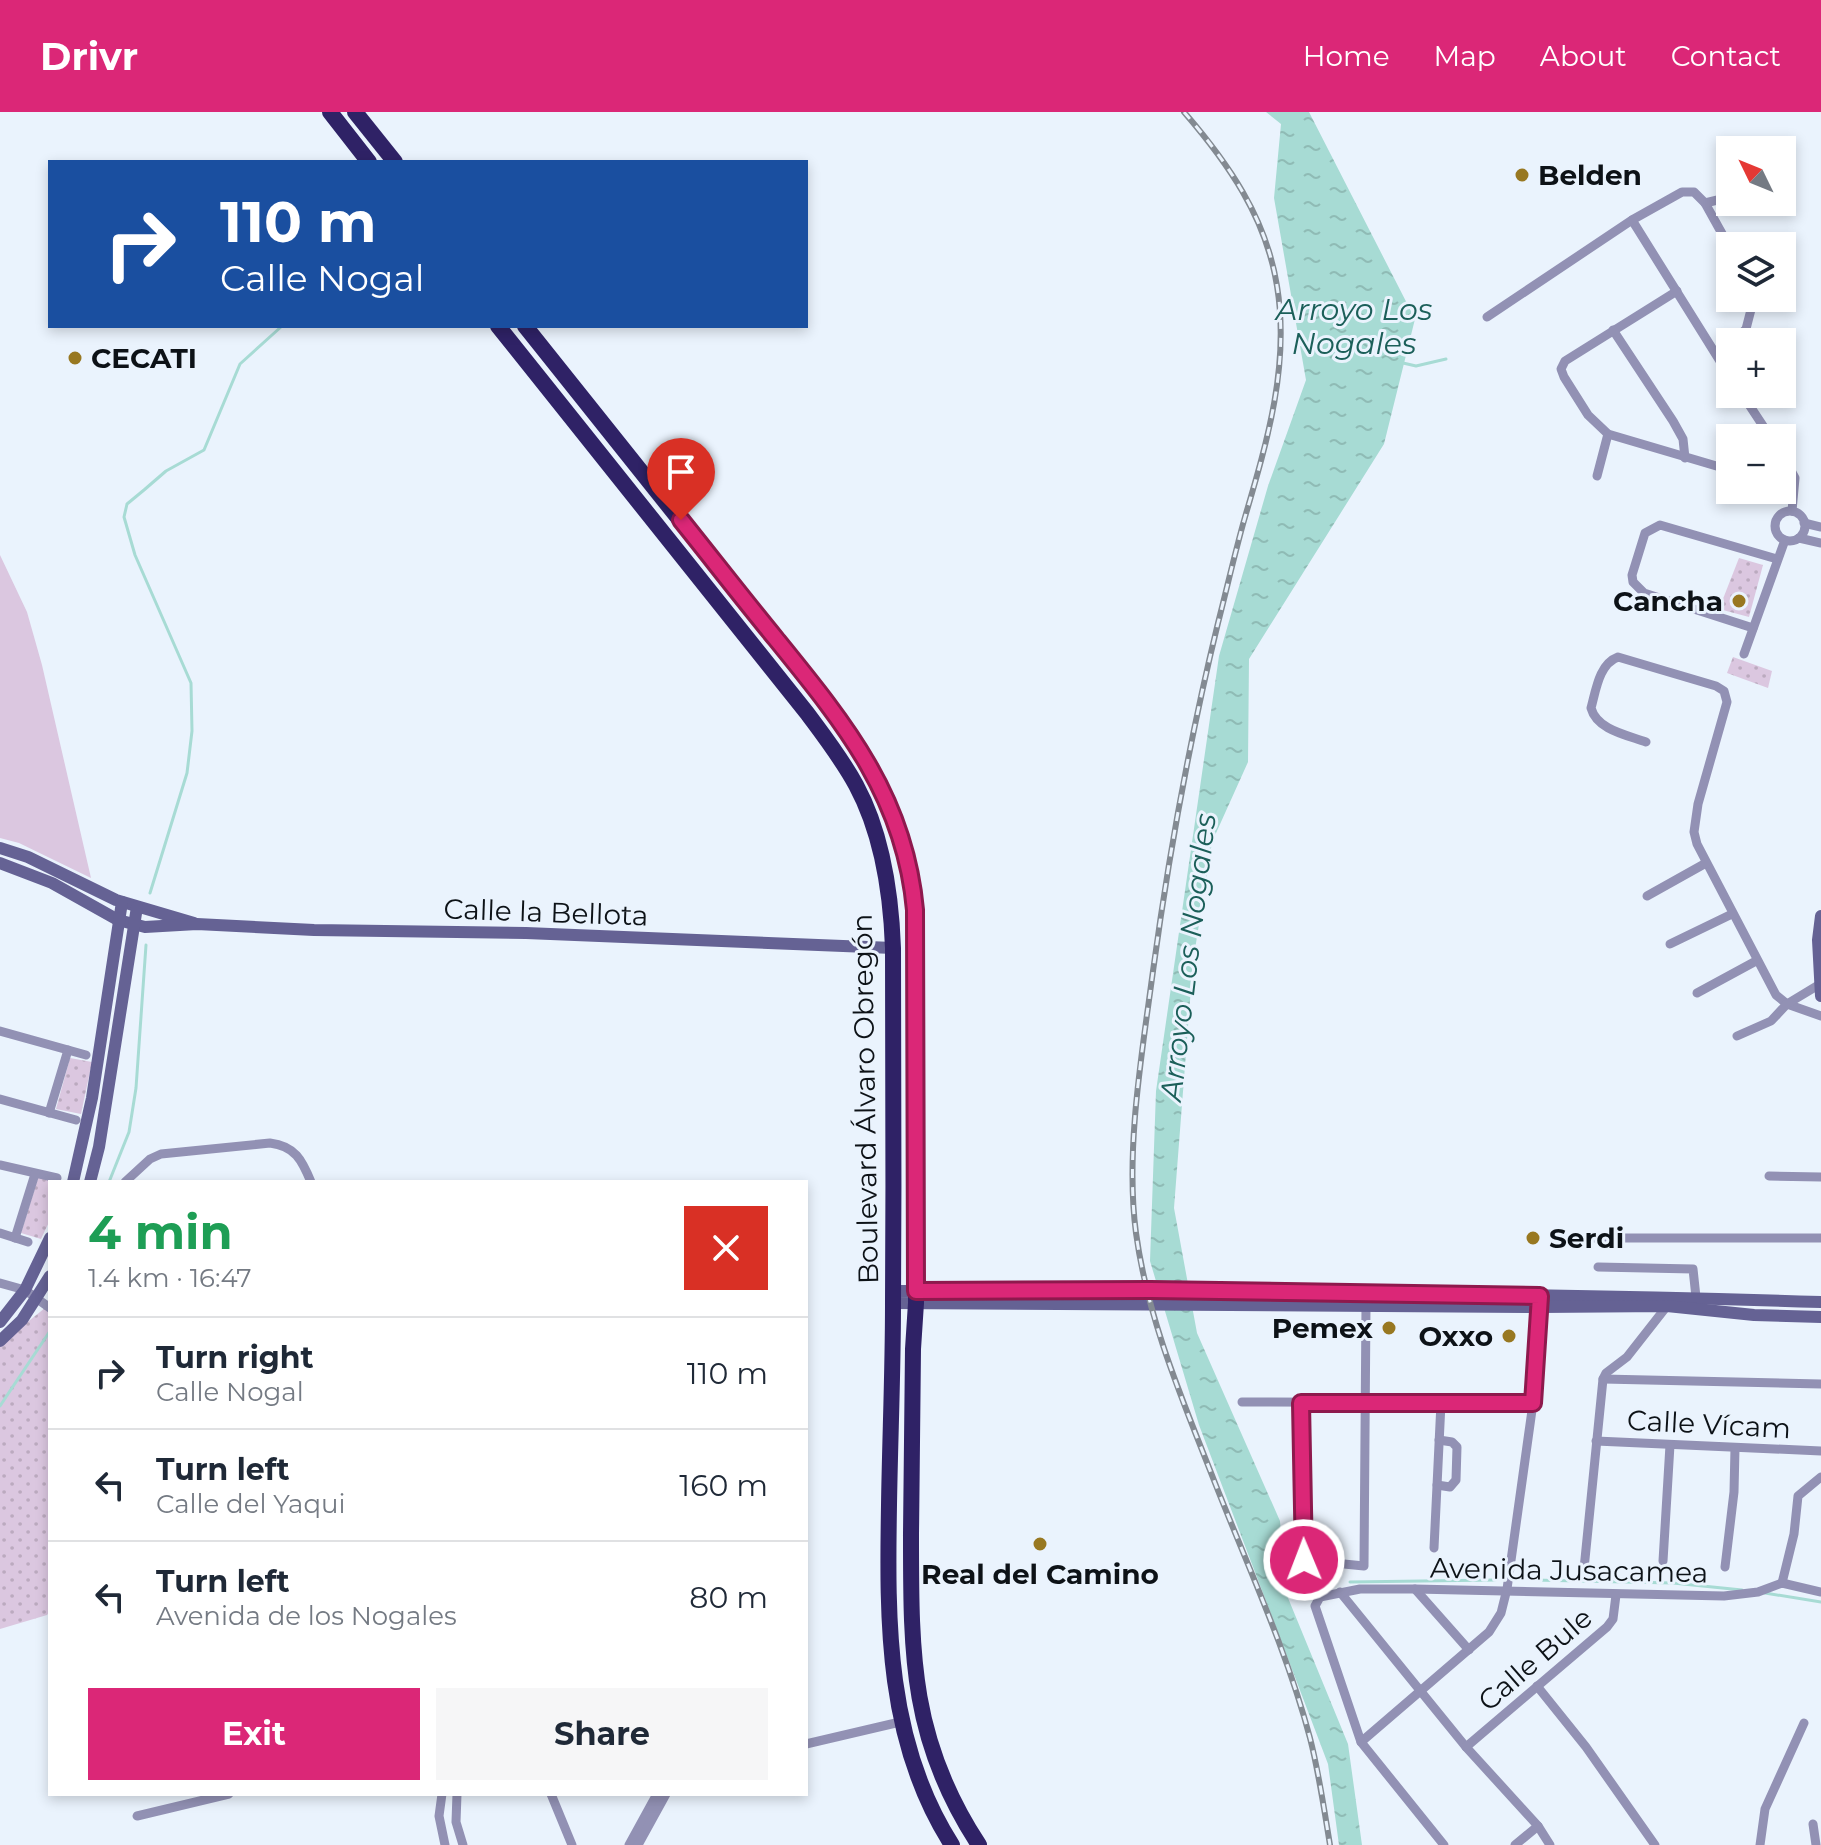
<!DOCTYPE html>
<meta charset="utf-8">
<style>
:root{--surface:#fff;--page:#f6f6f7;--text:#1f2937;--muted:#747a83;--line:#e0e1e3;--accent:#db2777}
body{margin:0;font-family:Montserrat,sans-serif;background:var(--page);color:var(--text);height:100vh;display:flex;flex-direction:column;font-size:30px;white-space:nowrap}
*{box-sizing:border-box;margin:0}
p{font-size:26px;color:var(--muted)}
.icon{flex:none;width:44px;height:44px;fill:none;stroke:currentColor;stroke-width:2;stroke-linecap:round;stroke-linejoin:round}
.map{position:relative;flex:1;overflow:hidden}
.drawer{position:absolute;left:48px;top:1068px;width:760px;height:616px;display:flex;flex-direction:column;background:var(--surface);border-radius:0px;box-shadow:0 4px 12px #0003}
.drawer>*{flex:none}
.guide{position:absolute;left:48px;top:48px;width:760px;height:168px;border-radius:0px;box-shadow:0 4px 12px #0003;background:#1a4fa0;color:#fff;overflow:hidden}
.needle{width:52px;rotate:313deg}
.buttons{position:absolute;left:1716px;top:24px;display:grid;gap:16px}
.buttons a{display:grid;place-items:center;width:80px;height:80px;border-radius:0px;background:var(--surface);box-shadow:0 4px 12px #0003;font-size:40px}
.pin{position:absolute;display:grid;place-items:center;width:68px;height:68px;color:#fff;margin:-82px -34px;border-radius:50% 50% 50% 0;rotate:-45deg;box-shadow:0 0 8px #0007}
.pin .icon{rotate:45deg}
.me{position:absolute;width:88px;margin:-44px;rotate:359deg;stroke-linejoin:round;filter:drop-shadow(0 0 6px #0008)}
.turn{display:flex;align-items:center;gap:28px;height:168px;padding:0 40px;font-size:36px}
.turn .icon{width:104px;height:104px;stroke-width:2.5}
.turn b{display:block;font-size:56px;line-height:68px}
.round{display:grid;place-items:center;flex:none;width:84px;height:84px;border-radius:0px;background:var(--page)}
.summary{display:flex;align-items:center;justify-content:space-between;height:136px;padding:0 40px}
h1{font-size:48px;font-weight:700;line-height:60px;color:#1e9e55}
.button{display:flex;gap:16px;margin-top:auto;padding:16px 40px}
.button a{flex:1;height:92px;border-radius:0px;background:var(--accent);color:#fff;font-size:32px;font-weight:700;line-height:92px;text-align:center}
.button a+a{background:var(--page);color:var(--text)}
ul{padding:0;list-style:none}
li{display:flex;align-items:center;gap:24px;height:112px;padding:0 40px;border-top:2px solid var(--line)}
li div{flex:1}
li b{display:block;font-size:30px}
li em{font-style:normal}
header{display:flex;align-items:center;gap:48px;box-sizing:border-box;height:112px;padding:0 40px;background:var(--accent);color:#fff}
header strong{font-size:38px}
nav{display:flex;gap:44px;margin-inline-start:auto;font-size:28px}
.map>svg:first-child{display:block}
.grass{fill:#dbc7e0}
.park{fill:url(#park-dots)}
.water{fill:url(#water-ripples)}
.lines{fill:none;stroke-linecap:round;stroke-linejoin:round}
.stream{stroke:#a7dbd4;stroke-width:3}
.street{stroke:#9291b4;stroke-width:9}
.secondary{stroke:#656294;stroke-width:12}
.highway{stroke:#2f2266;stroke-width:16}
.rail-casing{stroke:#838a92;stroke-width:6}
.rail{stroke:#eaf3fd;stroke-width:3;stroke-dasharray:9;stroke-linecap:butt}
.route-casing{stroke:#8e194d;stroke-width:20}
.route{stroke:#db2777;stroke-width:14}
.poi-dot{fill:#987821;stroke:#eaf3fd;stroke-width:3}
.labels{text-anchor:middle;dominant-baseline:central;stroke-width:6;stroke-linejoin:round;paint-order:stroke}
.poi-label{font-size:28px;font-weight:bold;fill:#0d1217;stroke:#eaf3fd;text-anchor:start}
.street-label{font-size:28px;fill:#0d1217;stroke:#eaf3fd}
.water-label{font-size:30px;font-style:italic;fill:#1b5f59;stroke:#eaf3fd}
</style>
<header>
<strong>Drivr</strong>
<nav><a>Home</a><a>Map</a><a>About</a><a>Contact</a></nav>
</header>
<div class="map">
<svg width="1821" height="1733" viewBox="0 0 1821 1733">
<defs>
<pattern id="park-dots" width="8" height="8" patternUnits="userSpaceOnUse" patternTransform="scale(2)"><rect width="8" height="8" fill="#dbc7e0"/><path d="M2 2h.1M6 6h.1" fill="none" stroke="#bbaabf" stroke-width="1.8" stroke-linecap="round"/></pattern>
<pattern id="water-ripples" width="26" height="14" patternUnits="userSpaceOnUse" patternTransform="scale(2)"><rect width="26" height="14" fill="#a7dbd4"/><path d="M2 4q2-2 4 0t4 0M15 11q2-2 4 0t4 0" fill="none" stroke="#8fbbb5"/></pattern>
</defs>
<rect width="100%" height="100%" fill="#eaf3fd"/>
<path class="grass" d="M 0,443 L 27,500 L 42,553 L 91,766 L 19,731 L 0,726 Z"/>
<g class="park">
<path d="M 1739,446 L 1763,453 L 1749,505 L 1719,497 Z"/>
<path d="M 1733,545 L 1772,559 L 1768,576 L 1727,561 Z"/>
<path d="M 70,946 L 92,950 L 81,1002 L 56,997 Z"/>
<path d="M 39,1063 L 63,1070 L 50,1070 L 50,1108 L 41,1127 L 21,1121 Z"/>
<path d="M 50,1192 L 50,1499 L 47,1503 L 0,1517 L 0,1232 Z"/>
</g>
<path class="water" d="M 1266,0 L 1309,0 L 1415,207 L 1384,332 L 1249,547 L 1248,650 L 1212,730 L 1193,850 L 1174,1096 L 1197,1221 L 1280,1409 L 1286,1481 L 1348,1632 L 1362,1733 L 1339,1733 L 1328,1652 L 1199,1313 L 1150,1149 L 1156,979 L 1219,544 L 1268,374 L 1306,268 L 1274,86 L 1281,12 Z"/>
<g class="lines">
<g class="stream">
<path d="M 1403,251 L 1416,254 L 1446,247"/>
<path d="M 150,781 L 187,661 L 192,619 L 191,571 L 135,443 L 124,405 L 127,392 L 144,378 L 166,359 L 204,338 L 240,252 L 282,214"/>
<path d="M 109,1070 L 129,1020 L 136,976 L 146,833"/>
<path d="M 0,1294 L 50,1219"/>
<path d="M 1281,1460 L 1314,1472"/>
<path d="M 1533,1468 L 1673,1471 L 1742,1478"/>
<path d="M 1350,1470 L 1495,1468"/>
<path d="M 1765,1481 L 1821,1490"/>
</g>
<g class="street">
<path d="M 1705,91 L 1730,136"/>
<path d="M 1632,108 L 1730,265"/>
<path d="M 1677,179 L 1565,249 L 1561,257 L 1564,265 L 1588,303 L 1608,322 L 1730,358"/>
<path d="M 1487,205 L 1632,108 L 1682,80 L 1694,80 L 1705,91 L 1730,85"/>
<path d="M 1613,218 L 1673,309 L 1683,327 L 1685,346"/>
<path d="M 1733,230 L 1746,217 L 1754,186"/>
<path d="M 1742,282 L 1771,326"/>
<path d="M 1782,342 L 1795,366 L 1792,399"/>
<path d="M 1597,364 L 1608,322"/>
<circle cx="1790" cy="414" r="15"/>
<path d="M 1804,411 L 1821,415"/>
<path d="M 1799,426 L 1821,431"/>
<path d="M 1753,516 L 1644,481 L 1633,470 L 1632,463 L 1645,421 L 1660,413 L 1777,447"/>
<path d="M 1744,542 L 1785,428"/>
<path d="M 1646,630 C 1627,623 1597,618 1591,596 C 1596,578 1599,552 1618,545 L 1716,574 L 1724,579 L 1727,590 L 1698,692 L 1694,720 L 1697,732 L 1776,883 L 1787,892 L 1821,904"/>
<path d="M 1647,784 L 1706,751"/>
<path d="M 1670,832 L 1732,802"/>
<path d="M 1697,881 L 1756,849"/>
<path d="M 0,919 L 86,943"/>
<path d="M 1737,924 L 1771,909 L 1787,892 L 1820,872"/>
<path d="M 0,987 L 76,1008"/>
<path d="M 49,1001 L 68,938"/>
<path d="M 0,1053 L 57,1066"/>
<path d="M 1769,1064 L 1821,1065"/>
<path d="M 125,1070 L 150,1047 L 161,1042 L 270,1031 C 295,1034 302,1048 311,1070"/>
<path d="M 0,1121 L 28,1130"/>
<path d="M 15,1126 L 35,1062"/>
<path d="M 1589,1126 L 1821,1126"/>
<path d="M 1598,1155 L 1693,1157 L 1696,1185"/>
<path d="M 0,1171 L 25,1178 L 50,1196"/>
<path d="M 1603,1267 L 1821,1272"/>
<path d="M 1242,1290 L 1533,1291"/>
<path d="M 1301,1291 L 1304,1448 L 1364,1454 L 1366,1193"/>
<path d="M 1596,1329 L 1821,1339"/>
<path d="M 1437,1373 L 1450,1375 L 1456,1368 L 1457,1335 L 1452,1330 L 1439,1328"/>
<path d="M 1434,1436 L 1441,1291"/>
<path d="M 1663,1449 L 1670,1333"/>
<path d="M 1725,1455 L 1734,1380 L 1735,1336"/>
<path d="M 1584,1457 L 1603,1267 L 1606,1261 L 1627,1245 L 1667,1194"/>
<path d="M 1782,1471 L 1794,1422 L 1798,1384 L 1821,1365"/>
<path d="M 1415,1477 L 1469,1538"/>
<path d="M 1340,1480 L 1466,1635 L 1538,1714 L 1550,1733"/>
<path d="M 1537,1574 L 1586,1635 L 1655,1733"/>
<path d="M 1361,1630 L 1489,1520 L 1501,1501 L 1507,1477 L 1533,1291 L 1540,1191"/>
<path d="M 806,1632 L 900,1610"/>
<path d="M 1466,1635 L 1607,1515 L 1613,1507 L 1616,1483"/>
<path d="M 442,1682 L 439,1704 L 445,1733"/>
<path d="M 457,1682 L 456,1710 L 463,1733"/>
<path d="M 551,1682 L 572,1733"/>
<path d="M 137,1704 L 229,1682"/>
<path d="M 1813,1712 L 1816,1733"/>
<path d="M 629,1733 L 657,1682"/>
<path d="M 638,1733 L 666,1682"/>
<path d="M 1444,1733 L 1361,1630 L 1315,1494 L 1320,1485 L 1360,1477 L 1415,1477 L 1724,1484 L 1758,1480 L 1782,1471 L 1821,1480"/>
<path d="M 1515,1733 L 1538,1714"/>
<path d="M 1760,1733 L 1765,1697 L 1804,1611"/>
</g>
<g class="secondary">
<path d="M 0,736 L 28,745 L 116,788 L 194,811"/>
<path d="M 0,751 L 52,771 L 118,808 L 145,815 L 197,812 L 314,818 L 526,821 L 893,836"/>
<path d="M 1821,804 L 1818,828 L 1821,884"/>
<path d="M 73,1070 L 92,986 L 122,790"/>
<path d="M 90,1070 L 99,1035 L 137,795"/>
<path d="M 893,1179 C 1202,1179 1512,1180 1821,1190"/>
<path d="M 893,1191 L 1540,1195 L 1667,1194 L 1754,1203 L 1821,1205"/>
<path d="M 0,1210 L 25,1178 L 50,1126"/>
<path d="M 0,1229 L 22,1208 L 50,1164"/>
</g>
<g class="highway">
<path d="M 330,0 L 369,50"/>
<path d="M 355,0 L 395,50"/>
<path d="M 498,214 L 807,601 C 824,624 842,647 856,673 C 882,721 891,781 893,836 C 893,955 894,1074 893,1193 C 893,1260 890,1327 889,1393 C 887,1511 886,1630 952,1733"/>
<path d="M 525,214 L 849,620 C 886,675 909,732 915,798 L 916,1191 L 913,1237 C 912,1299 912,1360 911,1421 C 911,1542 910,1628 979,1733"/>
</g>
<defs>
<path id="rail" d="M 1184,0 C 1228,51 1266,105 1277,174 C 1290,253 1267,330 1245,405 C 1235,440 1227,476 1218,511 C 1190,626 1169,741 1153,859 C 1142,941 1125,1039 1136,1121 C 1148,1209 1183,1289 1215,1371 C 1248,1455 1287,1539 1310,1626 C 1319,1661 1324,1697 1330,1733"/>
</defs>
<use href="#rail" class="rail-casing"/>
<use href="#rail" class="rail"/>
</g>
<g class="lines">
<defs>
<path id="route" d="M 681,408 C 713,448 744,488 776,527 C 845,612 905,685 915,798 L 916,1179 L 1151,1178 L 1540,1184 L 1533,1291 L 1301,1291 L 1304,1448"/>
</defs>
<use href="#route" class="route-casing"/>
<use href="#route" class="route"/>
</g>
<g class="poi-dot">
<circle cx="1522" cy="63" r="8"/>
<circle cx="75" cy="246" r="8"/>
<circle cx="1739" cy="489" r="8"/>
<circle cx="1533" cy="1126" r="8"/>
<circle cx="1389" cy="1216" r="8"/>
<circle cx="1509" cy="1224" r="8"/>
<circle cx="1040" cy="1432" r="8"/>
</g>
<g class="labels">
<g class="poi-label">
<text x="1538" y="63">Belden</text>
<text x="91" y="246">CECATI</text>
<text x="1723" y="489" text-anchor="end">Cancha</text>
<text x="1549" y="1126">Serdi</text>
<text x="1373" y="1216" text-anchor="end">Pemex</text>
<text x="1493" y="1224" text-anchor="end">Oxxo</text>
<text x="1040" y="1462" text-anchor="middle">Real del Camino</text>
</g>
<g class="street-label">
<text transform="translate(546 800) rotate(2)">Calle la Bellota</text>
<text transform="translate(865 987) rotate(-91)">Boulevard Álvaro Obregón</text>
<text transform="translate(1709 1312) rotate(3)">Calle Vícam</text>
<text transform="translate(1569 1458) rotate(1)">Avenida Jusacamea</text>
<text transform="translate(1535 1547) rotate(-41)">Calle Bule</text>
</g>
<g class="water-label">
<text x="1354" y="197">Arroyo Los<tspan x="1354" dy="34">Nogales</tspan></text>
<text transform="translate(1188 845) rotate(-83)">Arroyo Los Nogales</text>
</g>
</g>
</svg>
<div class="buttons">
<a><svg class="needle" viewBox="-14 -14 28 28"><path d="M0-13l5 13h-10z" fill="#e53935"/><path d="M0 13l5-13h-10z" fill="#747a83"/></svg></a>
<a><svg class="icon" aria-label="layers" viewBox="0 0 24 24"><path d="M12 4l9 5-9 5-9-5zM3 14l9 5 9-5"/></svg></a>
<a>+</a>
<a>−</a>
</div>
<div class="pin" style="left:681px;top:408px;background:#d93025"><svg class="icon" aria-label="arrive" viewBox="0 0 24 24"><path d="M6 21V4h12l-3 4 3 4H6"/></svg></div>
<svg class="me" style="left:1304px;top:1448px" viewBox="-20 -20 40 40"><circle r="17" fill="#db2777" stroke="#fff" stroke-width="3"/><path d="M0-11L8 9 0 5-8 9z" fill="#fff"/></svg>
<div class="guide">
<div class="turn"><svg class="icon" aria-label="right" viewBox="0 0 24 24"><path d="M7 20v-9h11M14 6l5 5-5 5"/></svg><div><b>110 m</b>Calle Nogal</div></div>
</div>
<section class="drawer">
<div class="summary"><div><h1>4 min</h1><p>1.4 km · 16:47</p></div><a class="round" style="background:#d93025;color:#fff"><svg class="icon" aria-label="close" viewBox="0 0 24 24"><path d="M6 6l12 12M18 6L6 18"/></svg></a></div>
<ul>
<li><svg class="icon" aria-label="right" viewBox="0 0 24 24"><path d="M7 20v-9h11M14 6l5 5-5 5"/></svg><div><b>Turn right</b><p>Calle Nogal</p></div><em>110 m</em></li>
<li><svg class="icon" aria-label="left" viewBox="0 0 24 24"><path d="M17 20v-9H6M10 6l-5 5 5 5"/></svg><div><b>Turn left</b><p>Calle del Yaqui</p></div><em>160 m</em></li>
<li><svg class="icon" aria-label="left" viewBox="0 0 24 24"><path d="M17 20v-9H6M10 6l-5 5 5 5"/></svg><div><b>Turn left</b><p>Avenida de los Nogales</p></div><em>80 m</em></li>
</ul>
<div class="button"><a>Exit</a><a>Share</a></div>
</section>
</div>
